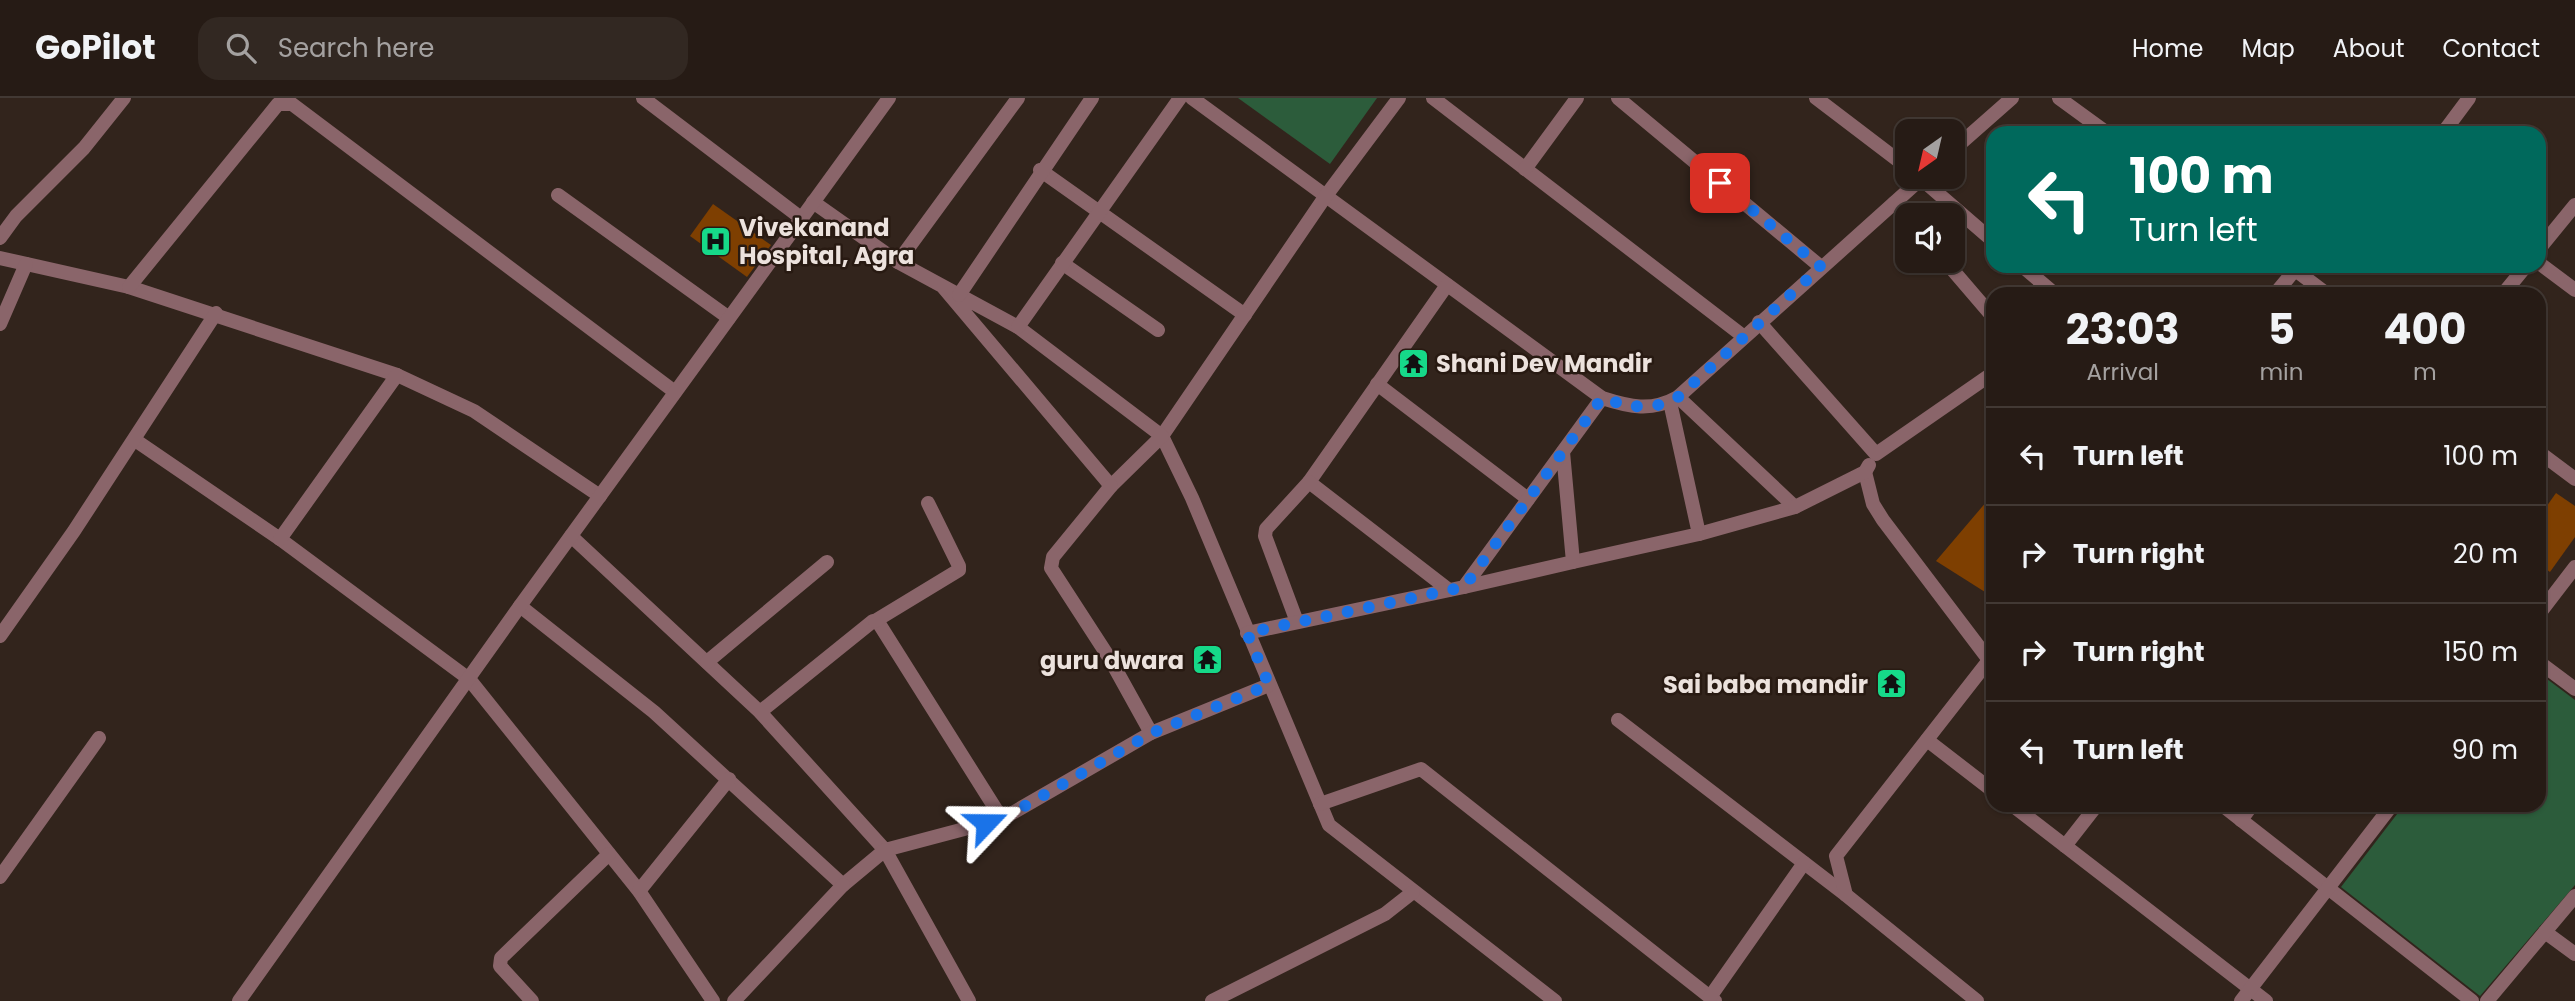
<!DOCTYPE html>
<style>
:root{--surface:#261b15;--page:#322822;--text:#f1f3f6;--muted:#a4a1a0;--line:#423934}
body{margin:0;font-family:Poppins,sans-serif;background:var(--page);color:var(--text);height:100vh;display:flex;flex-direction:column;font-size:26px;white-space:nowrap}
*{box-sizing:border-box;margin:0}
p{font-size:23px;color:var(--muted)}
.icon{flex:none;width:38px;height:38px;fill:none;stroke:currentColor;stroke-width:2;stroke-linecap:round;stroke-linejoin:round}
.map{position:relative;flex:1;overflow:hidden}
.details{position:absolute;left:1986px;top:189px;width:560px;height:525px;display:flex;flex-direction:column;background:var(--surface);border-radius:21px;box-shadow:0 2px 5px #0004,0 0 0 2px var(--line)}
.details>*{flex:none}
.top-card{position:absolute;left:1986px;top:28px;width:560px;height:147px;border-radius:21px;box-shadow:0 2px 5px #0004,0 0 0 2px var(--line);background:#00695c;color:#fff;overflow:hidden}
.needle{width:46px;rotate:214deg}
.controls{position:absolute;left:1895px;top:21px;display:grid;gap:14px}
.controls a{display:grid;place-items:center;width:70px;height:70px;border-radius:14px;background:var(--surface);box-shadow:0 2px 5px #0004,0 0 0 2px var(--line);font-size:35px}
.pin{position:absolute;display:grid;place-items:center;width:60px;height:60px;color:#fff;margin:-30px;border-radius:14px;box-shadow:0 4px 10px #0006}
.me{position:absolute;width:77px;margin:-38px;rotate:67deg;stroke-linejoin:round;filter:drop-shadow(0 0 5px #0008)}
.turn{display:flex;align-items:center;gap:24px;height:147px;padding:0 28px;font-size:32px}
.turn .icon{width:91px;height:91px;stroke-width:2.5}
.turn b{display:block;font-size:49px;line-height:60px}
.eta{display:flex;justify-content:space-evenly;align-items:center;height:119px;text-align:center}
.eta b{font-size:42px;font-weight:700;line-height:49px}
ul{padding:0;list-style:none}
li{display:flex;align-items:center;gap:21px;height:98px;padding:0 28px;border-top:2px solid var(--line)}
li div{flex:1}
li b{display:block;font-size:26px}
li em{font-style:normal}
header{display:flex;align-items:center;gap:42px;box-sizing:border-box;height:98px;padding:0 35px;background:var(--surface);border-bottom:2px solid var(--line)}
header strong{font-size:33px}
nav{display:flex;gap:38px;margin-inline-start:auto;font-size:24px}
.search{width:490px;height:63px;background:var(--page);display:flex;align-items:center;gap:18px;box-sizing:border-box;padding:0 24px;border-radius:21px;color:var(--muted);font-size:26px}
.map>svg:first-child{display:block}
.green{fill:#2c5c3b}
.building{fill:#7e3f01}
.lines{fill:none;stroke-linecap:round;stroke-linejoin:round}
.street{stroke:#8a656a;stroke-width:14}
.route{stroke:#1a73e8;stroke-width:12;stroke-dasharray:0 21.6}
.labels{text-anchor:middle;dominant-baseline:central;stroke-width:5;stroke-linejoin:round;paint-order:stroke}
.poi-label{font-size:24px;font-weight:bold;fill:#ece2dd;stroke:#281a12;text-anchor:start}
</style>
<header>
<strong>GoPilot</strong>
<div class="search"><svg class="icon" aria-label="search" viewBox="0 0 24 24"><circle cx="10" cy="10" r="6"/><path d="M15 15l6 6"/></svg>Search here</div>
<nav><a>Home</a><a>Map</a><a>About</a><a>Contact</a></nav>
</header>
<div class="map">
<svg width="2575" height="903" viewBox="0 0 2575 903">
<rect width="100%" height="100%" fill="#32241c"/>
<g class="green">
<path d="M 1238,0 L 1377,0 L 1330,66 Z"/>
<path d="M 2539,575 L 2575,602 L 2575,787 L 2480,898 L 2341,789 L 2404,707 L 2539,707 Z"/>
</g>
<g class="building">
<path d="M 713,106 L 771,147 L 747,179 L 690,138 Z"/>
<path d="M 2556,395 L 2575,408 L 2575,439 L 2550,474 L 2539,466 L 2539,419 Z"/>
<path d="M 1993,396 L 1993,485 L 1985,494 L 1936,463 Z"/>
</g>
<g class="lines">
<g class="street">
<path d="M 643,0 L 801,120"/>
<path d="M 1192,0 L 1602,300 C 1630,309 1651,314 1678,299 L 1923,79"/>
<path d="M 1399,0 L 1325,99 L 1162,338 L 1192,400 L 1329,727 L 1555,903"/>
<path d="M 1433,0 L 1743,238"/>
<path d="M 1618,0 L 1821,169"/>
<path d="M 1816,0 L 1908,70"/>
<path d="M 2059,0 L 2107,35"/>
<path d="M 2443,35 L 2469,0"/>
<path d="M 1953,52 L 2012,0"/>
<path d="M 1525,71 L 1577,0"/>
<path d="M 1040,72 L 1245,217"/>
<path d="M 1919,79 L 1993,143"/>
<path d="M 558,97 L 729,220"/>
<path d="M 813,104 L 898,164 L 1018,229 L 1162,338 L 1111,388 L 943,189"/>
<path d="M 1894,105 L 1908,120"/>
<path d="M 0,140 L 16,118 L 84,50 L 124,0"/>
<path d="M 2539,151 L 2575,107"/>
<path d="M 0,160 L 129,189 L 397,277 L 474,313 L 600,398"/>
<path d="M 1945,163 L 1993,219"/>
<path d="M 898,164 L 1018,0"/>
<path d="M 1062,165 L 1158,232"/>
<path d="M 2539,165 L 2575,192"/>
<path d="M 2022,168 L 2055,196"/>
<path d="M 2290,168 L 2327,196"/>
<path d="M 129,189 L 278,6 L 292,6 L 675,294"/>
<path d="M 2275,196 L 2298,168"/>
<path d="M 2503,196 L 2526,168"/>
<path d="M 959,197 L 1092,0"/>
<path d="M 1759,224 L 1876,356 L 1993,275"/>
<path d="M 0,226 L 26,166"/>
<path d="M 1018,229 L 1180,0"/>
<path d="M 1377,286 L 1528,401"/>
<path d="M 1678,299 L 1795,409 L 1699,436"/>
<path d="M 135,342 L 280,441 L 469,581 L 639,793 L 713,903"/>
<path d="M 2539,354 L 2575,381"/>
<path d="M 1865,374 L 1873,406 L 1883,422 L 1989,562"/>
<path d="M 1309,384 L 1447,187"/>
<path d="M 1111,388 L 1053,459 L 1051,470 L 1110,561 L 1151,635"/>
<path d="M 1795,409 L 1865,374 L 1869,367"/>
<path d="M 571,438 L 760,614 L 885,752 L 1002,721 L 878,524 L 873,523 L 760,614"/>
<path d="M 280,441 L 397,277"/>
<path d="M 1573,464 L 1699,436 L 1670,304"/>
<path d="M 1464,489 L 1573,464 L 1563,354"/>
<path d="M 520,508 L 654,614 L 843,787 L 885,752 L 969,903"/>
<path d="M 2539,516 L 2575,469"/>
<path d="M 875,523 L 959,472 L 959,468 L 928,405"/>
<path d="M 1297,524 L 1265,438 L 1266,431 L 1309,384 L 1449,492"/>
<path d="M 1247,535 L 1464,489 L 1602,300"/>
<path d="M 0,538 L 74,433 L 216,215"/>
<path d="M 707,564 L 827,464"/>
<path d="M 2539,564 L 2575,591"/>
<path d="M 1618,622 L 1846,797"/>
<path d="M 1927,642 L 1993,693"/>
<path d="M 1320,706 L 1421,671 L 1715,903"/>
<path d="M 2012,707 L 2266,903"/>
<path d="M 2222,707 L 2472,903"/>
<path d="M 1002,721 L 1151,635 L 1269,587"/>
<path d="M 2241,722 L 2252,707"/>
<path d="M 2065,748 L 2097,707"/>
<path d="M 0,779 L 99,640"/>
<path d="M 639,793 L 729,681"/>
<path d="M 2545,834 L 2575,856"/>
<path d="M 1710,899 L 1804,765"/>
<path d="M 239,903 L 520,508 L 889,0"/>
<path d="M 532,903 L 500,868 L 501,860 L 609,756"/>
<path d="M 734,903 L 843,787"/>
<path d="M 1212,903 L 1385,816 L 1413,794"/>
<path d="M 1977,903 L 1846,797 L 1836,758 L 1993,557"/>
<path d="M 2241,903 L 2392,707"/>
<path d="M 2487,903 L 2575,798"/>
</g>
</g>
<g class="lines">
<path class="route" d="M 986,725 L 1002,721 L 1152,635 L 1269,587 L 1247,535 L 1464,489 L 1602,300 C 1631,309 1651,314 1678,299 L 1821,169 L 1720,85"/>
</g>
<defs>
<symbol id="hospital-square" viewBox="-11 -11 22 22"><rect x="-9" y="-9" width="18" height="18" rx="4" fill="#16d989" stroke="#281a12"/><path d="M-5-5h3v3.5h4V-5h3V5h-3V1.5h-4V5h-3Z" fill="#111"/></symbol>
<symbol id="temple-square" viewBox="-11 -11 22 22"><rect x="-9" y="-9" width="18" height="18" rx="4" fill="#16d989" stroke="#281a12"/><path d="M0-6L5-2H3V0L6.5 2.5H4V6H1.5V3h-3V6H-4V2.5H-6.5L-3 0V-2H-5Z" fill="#111"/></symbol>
</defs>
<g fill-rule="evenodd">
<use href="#hospital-square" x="698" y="126" width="35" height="35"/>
<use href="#temple-square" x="1396" y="248" width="35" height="35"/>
<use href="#temple-square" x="1190" y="544" width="35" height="35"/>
<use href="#temple-square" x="1874" y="568" width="35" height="35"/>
</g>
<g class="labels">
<g class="poi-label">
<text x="739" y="129">Vivekanand<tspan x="739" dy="28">Hospital, Agra</tspan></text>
<text x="1436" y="265">Shani Dev Mandir</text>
<text x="1184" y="562" text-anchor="end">guru dwara</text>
<text x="1868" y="586" text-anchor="end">Sai baba mandir</text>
</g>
</g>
</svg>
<div class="controls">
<a><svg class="needle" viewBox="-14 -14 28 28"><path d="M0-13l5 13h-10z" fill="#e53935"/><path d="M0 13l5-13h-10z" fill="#a4a1a0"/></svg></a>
<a><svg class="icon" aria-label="sound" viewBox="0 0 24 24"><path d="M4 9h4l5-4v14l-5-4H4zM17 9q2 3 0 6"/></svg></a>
</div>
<div class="pin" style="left:1720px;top:85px;background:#d93025"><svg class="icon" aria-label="arrive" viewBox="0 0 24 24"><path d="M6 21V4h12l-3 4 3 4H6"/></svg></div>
<svg class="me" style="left:986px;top:725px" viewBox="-20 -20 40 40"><path d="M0-17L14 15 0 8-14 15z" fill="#1a73e8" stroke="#fff" stroke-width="4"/></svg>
<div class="top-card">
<div class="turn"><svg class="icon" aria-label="left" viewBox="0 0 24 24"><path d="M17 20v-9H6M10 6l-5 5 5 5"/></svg><div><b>100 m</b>Turn left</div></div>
</div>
<section class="details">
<div class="eta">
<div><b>23:03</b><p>Arrival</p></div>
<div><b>5</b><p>min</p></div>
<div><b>400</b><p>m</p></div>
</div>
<ul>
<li><svg class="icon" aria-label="left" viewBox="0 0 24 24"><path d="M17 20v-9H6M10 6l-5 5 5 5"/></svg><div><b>Turn left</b></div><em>100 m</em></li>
<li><svg class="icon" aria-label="right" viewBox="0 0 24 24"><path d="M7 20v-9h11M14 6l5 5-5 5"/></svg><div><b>Turn right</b></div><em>20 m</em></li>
<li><svg class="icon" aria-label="right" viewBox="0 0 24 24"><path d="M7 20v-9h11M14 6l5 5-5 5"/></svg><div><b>Turn right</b></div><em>150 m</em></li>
<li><svg class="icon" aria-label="left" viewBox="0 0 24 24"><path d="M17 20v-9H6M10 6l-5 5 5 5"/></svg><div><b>Turn left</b></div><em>90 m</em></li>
</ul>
</section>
</div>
